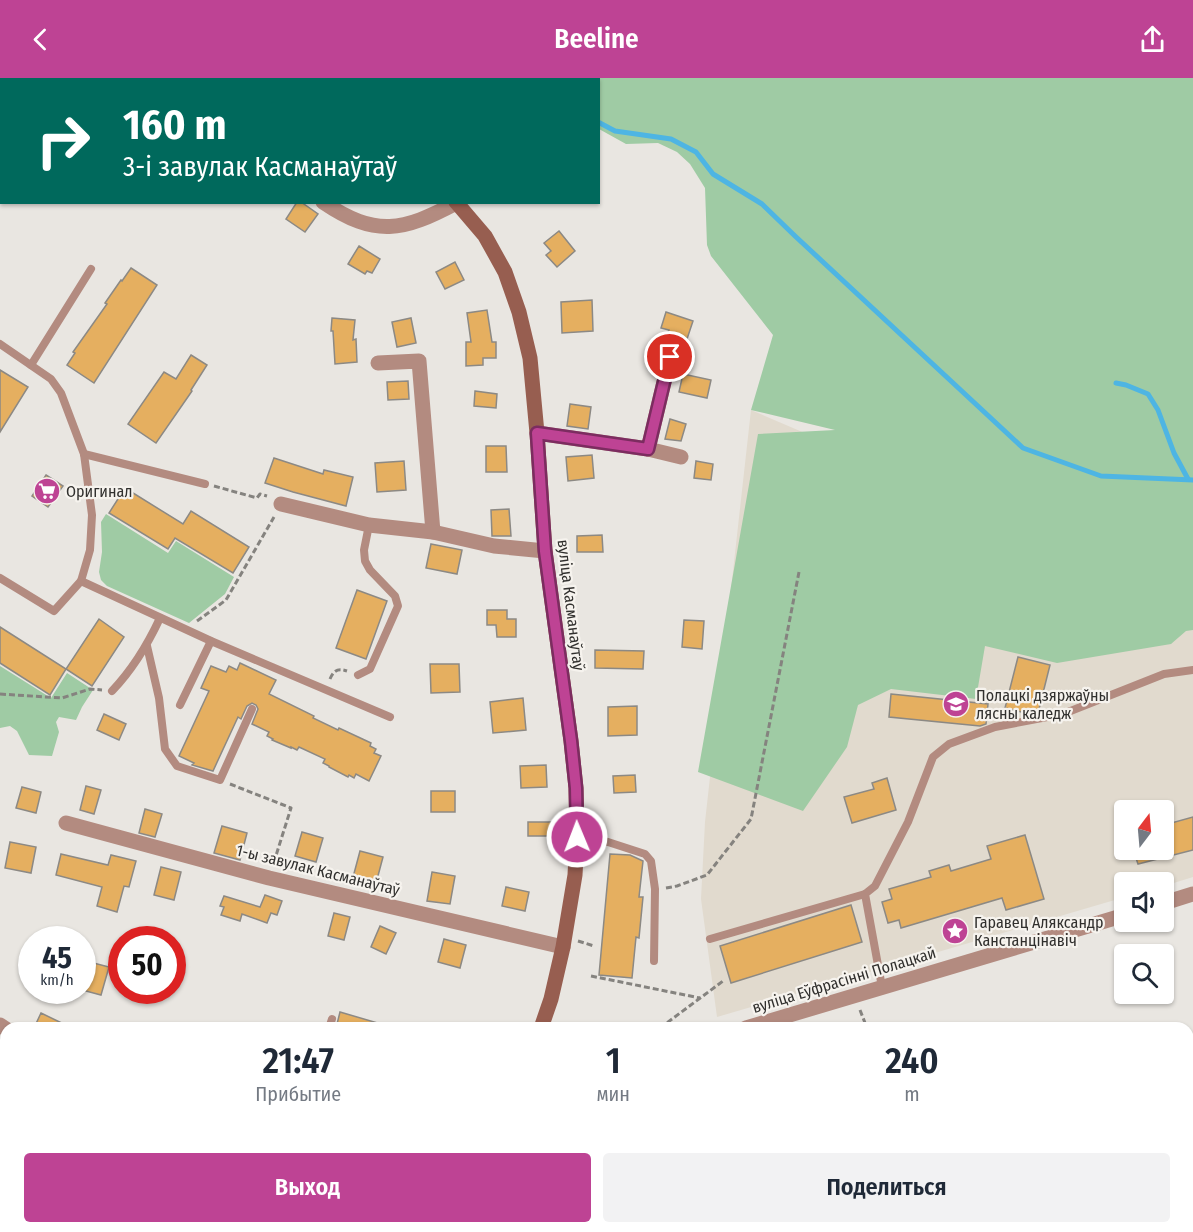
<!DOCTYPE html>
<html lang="ru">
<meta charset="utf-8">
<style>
:root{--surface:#fff;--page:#f2f2f3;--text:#1f2937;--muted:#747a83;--accent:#be4394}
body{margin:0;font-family:"Fira Sans Condensed",sans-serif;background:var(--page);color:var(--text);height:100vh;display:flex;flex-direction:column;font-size:22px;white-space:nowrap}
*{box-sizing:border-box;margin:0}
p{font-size:20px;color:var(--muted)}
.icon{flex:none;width:33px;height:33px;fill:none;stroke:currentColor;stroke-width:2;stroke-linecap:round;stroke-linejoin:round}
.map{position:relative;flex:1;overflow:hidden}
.sheet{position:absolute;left:0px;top:944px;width:1194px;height:212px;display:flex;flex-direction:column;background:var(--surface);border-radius:18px 18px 0 0;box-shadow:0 2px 4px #0004}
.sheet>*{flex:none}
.top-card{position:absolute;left:0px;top:0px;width:600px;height:126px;box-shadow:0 2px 4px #0004;background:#00695c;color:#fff;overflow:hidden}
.needle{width:39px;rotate:16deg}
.tools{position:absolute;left:1114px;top:722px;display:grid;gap:12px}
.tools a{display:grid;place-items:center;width:60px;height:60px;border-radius:6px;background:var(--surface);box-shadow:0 2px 4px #0004;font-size:30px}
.speed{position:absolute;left:18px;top:848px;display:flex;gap:12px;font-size:30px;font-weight:700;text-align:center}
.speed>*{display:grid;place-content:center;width:78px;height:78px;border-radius:50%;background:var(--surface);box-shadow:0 2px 4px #0004;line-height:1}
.speed small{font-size:15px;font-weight:400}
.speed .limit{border:9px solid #d22;background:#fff;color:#111}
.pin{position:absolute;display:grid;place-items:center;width:51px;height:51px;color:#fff;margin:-26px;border:3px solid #fff;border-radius:50%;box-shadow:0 2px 6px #0007}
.me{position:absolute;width:66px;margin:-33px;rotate:359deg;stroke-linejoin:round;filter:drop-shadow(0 0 4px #0008)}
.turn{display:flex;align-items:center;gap:21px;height:126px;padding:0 24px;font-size:27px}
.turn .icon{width:78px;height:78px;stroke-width:2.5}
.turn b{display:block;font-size:42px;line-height:51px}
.eta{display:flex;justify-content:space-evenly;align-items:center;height:102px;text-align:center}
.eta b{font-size:36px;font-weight:600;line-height:42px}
.primary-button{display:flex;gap:12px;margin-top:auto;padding:12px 24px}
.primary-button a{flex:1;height:69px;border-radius:6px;background:var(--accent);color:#fff;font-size:24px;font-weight:600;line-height:69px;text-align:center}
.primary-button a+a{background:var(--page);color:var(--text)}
header{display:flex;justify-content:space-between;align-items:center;height:78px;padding:0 24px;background:var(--accent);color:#fff;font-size:27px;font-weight:600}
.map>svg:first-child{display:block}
.built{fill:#e1dace;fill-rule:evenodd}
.green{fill:#9fcba4}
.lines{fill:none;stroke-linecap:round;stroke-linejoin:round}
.stream{stroke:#4eb5e3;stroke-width:5}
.building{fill:#e5af60;stroke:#8c8984;stroke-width:1.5}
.path{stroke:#85837f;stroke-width:3;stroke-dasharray:6 3;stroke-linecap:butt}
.service{stroke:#b38b80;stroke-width:8}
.minor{stroke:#b38b80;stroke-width:15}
.secondary{stroke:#975e50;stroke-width:15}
.route-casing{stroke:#7c2c60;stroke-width:15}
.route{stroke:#be4394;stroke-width:10}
.labels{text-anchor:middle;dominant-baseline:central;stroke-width:4.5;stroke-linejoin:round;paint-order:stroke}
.poi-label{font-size:16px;fill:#31302e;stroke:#f6f3ee;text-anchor:start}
.street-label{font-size:16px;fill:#31302e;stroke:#f6f3ee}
</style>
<header><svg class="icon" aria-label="back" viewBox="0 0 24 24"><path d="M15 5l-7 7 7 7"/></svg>Beeline<svg class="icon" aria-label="share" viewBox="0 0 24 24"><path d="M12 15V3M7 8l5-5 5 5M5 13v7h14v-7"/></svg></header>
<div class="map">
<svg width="1193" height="1154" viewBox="0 0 1193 1154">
<rect width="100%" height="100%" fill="#e9e6e1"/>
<path class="built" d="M 751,332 L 1193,521 L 1193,799 L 1164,808 L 1164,804 L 1125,804 L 1125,819 L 717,939 L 701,821 L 705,744 ZM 1125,732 L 1164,732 L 1164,771 L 1125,771 Z"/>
<g class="green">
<path d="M 506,0 L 1193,0 L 1193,552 L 1186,553 L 1171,566 L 1057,585 L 985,568 L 976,621 L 891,611 L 858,627 L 847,669 L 803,733 L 698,694 L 758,356 L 835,352 L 751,332 L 773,257 L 711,178 L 707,167 L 705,110 L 690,86 L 677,74 L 658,65 L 626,66 L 599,51 L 598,2 L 509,2 Z"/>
<path d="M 106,436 L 168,475 L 176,463 L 234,499 L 225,516 L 189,545 L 107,508 L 101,502 L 99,494 L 102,474 L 101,444 Z"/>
<path d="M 0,588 L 51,620 L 67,595 L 93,612 L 82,629 L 76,642 L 59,639 L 56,644 L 59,654 L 52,678 L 29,677 L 17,653 L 10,648 L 0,650 Z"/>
<path d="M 1188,1048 L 1193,1051 L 1193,1154 L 850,1154 L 849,1149 L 1188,1149 Z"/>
<path d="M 648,1149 L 713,1149 L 714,1154 L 634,1154 Z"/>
</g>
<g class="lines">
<g class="stream">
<path d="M 515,0 L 519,2"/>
<path d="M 598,44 L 615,53 L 671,61 L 696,74 L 713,96 L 762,126 L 795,158 L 1023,370 L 1101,398 L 1193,402"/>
<path d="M 1116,305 L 1126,307 L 1148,316 L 1158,332 L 1174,375 L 1188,401"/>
</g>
</g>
<g class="building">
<path d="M 297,124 L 301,124 L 318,136 L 305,154 L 286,141 Z"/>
<path d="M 559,153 L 575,173 L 557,189 L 546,177 L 551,173 L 544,165 Z"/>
<path d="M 359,168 L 380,181 L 372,195 L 367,193 L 365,196 L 348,186 Z"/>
<path d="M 455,184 L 464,202 L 445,211 L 436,194 Z"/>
<path d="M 131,190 L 157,207 L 94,305 L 67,287 L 75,275 L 73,274 L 107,226 L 105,225 L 121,202 L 122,203 Z"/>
<path d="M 592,222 L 593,253 L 562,255 L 561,224 Z"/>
<path d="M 487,232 L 492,264 L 496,264 L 496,280 L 483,280 L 483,287 L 466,288 L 466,264 L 471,264 L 467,235 Z"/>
<path d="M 666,234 L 693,243 L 685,267 L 666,260 L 669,252 L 661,250 Z"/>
<path d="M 332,240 L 355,242 L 353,262 L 356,261 L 357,284 L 335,286 L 333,253 L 331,253 Z"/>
<path d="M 411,240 L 416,265 L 397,269 L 392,244 Z"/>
<path d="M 191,277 L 207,287 L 191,312 L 192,313 L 156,365 L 128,346 L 164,294 L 176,301 Z"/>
<path d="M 0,292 L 28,309 L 0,354 Z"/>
<path d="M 683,296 L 711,302 L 707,320 L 679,314 Z"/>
<path d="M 408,303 L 409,321 L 388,322 L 387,304 Z"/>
<path d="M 475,313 L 497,316 L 496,330 L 474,328 Z"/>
<path d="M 570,326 L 591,329 L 588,351 L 567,348 Z"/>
<path d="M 670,341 L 686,346 L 681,363 L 665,361 Z"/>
<path d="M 486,368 L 506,368 L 507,394 L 486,394 Z"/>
<path d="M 592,377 L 594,400 L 568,403 L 566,379 Z"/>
<path d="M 274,380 L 323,396 L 324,392 L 353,399 L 346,428 L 293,414 L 265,405 Z"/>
<path d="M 404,383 L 406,412 L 377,414 L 375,385 Z"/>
<path d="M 696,383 L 713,386 L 711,402 L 694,400 Z"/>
<path d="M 46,397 L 63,408 L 48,429 L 32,418 Z"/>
<path d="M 125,410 L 183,446 L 191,433 L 249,469 L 233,495 L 175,460 L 168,471 L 109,435 Z"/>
<path d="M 509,431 L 511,458 L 492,458 L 491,432 Z"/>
<path d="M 602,457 L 603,474 L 577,474 L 577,458 Z"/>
<path d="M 431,466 L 462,472 L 457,496 L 426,490 Z"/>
<path d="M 357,512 L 387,523 L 366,581 L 336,570 Z"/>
<path d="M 487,532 L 507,532 L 507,541 L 516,541 L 516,559 L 497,559 L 496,547 L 487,547 Z"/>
<path d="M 99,541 L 124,559 L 92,608 L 66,591 Z"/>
<path d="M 684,542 L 704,543 L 702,571 L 682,569 Z"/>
<path d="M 0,549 L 66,591 L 50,617 L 0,585 Z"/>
<path d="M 595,572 L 644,573 L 643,591 L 595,590 Z"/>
<path d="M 1018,579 L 1050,587 L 1038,635 L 1030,636 L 1005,630 Z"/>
<path d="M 240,585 L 276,602 L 269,616 L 314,638 L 313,640 L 338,652 L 339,650 L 371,665 L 370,668 L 376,671 L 374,675 L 381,678 L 369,703 L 356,696 L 354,700 L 349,697 L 348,699 L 329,689 L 329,688 L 323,685 L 325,681 L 299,669 L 297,672 L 291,669 L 291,670 L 272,662 L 273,661 L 267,658 L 269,654 L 252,646 L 258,631 L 256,627 L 252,625 L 247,628 L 241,641 L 238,639 L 213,693 L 192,687 L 194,685 L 179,678 L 209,613 L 201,610 L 211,588 L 226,594 L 229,588 L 237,592 Z"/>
<path d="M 430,586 L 459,586 L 460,614 L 431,615 Z"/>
<path d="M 891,616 L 988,626 L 986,646 L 980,648 L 889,639 Z"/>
<path d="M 523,620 L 526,652 L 493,655 L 490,624 Z"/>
<path d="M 637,628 L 637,657 L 608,658 L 608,629 Z"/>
<path d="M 104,636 L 126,646 L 119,662 L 97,652 Z"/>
<path d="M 546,687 L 547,709 L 521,710 L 520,688 Z"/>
<path d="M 635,697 L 636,714 L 614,715 L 613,698 Z"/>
<path d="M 887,700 L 896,732 L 852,745 L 844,719 L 874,711 L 872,705 Z"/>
<path d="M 86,708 L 101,712 L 94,736 L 80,732 Z"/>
<path d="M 22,709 L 41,714 L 36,735 L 16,730 Z"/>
<rect x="431" y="713" width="24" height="21"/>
<path d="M 145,731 L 162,736 L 155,759 L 139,755 Z"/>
<path d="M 1193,739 L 1193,772 L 1138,786 L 1133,771 L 1164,771 L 1164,747 Z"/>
<rect x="528" y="744" width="24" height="14"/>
<path d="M 222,748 L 247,755 L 240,782 L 214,775 Z"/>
<path d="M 302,754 L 323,760 L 316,784 L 295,778 Z"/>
<path d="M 1025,757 L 1044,821 L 1006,832 L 1002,820 L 901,850 L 899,842 L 888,845 L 882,824 L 892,821 L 889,811 L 931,799 L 929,793 L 949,787 L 951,793 L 991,781 L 987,768 Z"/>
<path d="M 10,764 L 36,769 L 31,795 L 5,790 Z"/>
<path d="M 360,773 L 383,779 L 375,809 L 352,803 Z"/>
<path d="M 61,776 L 108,787 L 111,777 L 136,783 L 129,809 L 124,808 L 117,834 L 97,828 L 102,809 L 56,797 Z"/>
<path d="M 610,776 L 630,777 L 643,783 L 639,819 L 643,819 L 639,860 L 636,859 L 632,900 L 599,897 Z"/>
<path d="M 161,789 L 181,794 L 174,822 L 154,817 Z"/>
<path d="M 432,794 L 455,798 L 450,826 L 427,823 Z"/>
<path d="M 506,809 L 529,814 L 525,833 L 502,828 Z"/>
<path d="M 265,817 L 282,823 L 277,837 L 271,835 L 267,845 L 242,836 L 240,843 L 221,837 L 224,829 L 220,828 L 224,818 L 260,829 Z"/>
<path d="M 851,827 L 862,864 L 731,905 L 720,868 Z"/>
<path d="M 334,835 L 350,839 L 344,862 L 328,858 Z"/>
<path d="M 380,848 L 396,855 L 386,876 L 371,869 Z"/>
<path d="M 444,861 L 466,867 L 460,890 L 438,884 Z"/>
<path d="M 82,882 L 109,889 L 101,917 L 82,912 Z"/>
<path d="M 340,934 L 381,946 L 380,950 L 336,950 Z"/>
<path d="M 41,935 L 72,950 L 34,950 Z"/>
</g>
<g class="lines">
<g class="path">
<path d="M 189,0 L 189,2"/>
<path d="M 214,408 L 257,420 L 260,416 L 267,418"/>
<path d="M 197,543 L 226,522 L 274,439"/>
<path d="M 330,601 C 334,592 338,590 347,593"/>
<path d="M 0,616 L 62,620 L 90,611 L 102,612"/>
<path d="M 230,706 L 291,730 L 273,787"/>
<path d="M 666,810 L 677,808 L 707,797 L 751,741 L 799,494"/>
<path d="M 578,863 L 594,868"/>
<path d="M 591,898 L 700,920"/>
<path d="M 860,932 L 867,950"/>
<path d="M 660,950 L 723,903"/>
</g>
<g class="service">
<path d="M 0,266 L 51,301 L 61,315 L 84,376 L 92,437 L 90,472 L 81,503 L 211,563 L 390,639"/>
<path d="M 31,287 L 91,191"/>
<path d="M 84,376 L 205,406"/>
<path d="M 0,500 L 54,533 L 81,503"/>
<path d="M 147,568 L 159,620 L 165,671 L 177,688 L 220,702 L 252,631"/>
<path d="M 358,597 L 370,591 L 398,528 L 395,518 L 370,492 L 365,483 L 364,472 L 369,447"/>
<path d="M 112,613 C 133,591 147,568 160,540"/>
<path d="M 180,627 L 211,563"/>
<path d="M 577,759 L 608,764 L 645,776 L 651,783 L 655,811 L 654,883"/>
<path d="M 710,861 L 865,816"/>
<path d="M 882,909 L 865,816 L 875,808 L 908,744 L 933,679 L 949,666 L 995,649 L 1063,636 L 1164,596 L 1193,592"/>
<path d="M 329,950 L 332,941"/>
<path d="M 720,1149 L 721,1154"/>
<path d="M 780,1149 L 782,1154"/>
<path d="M 826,1149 L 827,1154"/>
<path d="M 245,1154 L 249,1149"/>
</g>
<g class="minor">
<path d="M 10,0 L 11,2"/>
<path d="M 118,2 L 120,0"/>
<path d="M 155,2 L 157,0"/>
<path d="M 225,2 L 227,0"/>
<path d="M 0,117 L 2,116"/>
<path d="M 323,124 C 376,160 403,153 456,125"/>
<path d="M 378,285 L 419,283 L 433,454"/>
<path d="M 537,355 L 648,371 L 681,379"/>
<path d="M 648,371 L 670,279"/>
<path d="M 281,426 L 369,447 L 433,454 L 494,468 L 545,473"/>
<path d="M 66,745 L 269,800 L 563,869"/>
<path d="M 1164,825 L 1193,816"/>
<path d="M 0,947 L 6,951"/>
<path d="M 746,950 L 1125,837"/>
<path d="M 380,1149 L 388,1154"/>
</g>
<g class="secondary">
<path d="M 358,0 L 359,2"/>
<path d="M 456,124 L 485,158 L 505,194 L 519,234 L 530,280 L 537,355 L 545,473 L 571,663 L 576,710 L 577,759 L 575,797 L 563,869 L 551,921 L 541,950"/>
<path d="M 418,1154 L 422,1149"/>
</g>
</g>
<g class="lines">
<defs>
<path id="route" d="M 577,759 L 576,710 L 571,663 L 545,473 L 537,355 L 648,371 L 670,279"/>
</defs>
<use href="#route" class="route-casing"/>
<use href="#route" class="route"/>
</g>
<defs>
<symbol id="supermarket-disc" viewBox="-11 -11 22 22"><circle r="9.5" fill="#be4394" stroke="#f6f3ee"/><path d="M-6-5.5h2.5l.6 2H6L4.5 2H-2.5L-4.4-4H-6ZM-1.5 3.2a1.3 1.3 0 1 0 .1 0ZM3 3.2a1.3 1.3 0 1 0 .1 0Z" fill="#fff"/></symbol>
<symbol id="university-disc" viewBox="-11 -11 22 22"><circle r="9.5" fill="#be4394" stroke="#f6f3ee"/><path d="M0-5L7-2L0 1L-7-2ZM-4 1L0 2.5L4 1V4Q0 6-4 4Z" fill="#fff"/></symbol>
<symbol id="sight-disc" viewBox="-11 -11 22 22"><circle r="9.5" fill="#be4394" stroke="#f6f3ee"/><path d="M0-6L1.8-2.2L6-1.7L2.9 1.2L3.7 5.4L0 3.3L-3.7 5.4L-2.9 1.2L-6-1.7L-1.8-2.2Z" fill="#fff"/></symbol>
</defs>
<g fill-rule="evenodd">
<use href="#supermarket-disc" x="32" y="398" width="30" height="30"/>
<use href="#university-disc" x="941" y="611" width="30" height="30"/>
<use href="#sight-disc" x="940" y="838" width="30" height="30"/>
</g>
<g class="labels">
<g class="poi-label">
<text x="66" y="413">Оригинал</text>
<text x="976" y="617">Полацкі дзяржаўны<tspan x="976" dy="18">лясны каледж</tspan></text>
<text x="974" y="844">Гаравец Аляксандр<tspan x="974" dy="18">Канстанцінавіч</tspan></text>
</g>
<g class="street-label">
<text transform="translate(571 527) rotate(83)">вуліца Касманаўтаў</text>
<text transform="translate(318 792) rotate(14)">1-ы завулак Касманаўтаў</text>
<text transform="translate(844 902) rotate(-17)">вуліца Еўфрасінні Полацкай</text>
</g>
</g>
</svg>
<div class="tools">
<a><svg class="needle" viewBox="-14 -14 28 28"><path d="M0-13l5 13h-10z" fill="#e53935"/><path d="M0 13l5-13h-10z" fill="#747a83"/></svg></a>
<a><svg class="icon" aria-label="sound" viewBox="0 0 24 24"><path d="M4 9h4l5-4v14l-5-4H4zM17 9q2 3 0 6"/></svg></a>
<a><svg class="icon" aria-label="search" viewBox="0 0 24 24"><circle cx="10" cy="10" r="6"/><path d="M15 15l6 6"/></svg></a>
</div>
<div class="speed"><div>45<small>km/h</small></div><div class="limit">50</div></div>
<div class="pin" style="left:670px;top:279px;background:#d93025"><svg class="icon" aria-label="arrive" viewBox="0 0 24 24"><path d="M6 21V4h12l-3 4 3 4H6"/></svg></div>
<svg class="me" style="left:577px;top:759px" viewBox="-20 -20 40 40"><circle r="17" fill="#be4394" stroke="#fff" stroke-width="3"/><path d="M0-11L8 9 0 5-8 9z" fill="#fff"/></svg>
<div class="top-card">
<div class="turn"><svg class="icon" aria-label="right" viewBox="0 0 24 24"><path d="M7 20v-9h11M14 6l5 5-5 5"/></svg><div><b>160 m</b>3-і завулак Касманаўтаў</div></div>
</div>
<section class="sheet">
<div class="eta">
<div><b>21:47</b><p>Прибытие</p></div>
<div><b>1</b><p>мин</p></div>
<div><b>240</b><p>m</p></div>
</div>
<div class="primary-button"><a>Выход</a><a>Поделиться</a></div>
</section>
</div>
